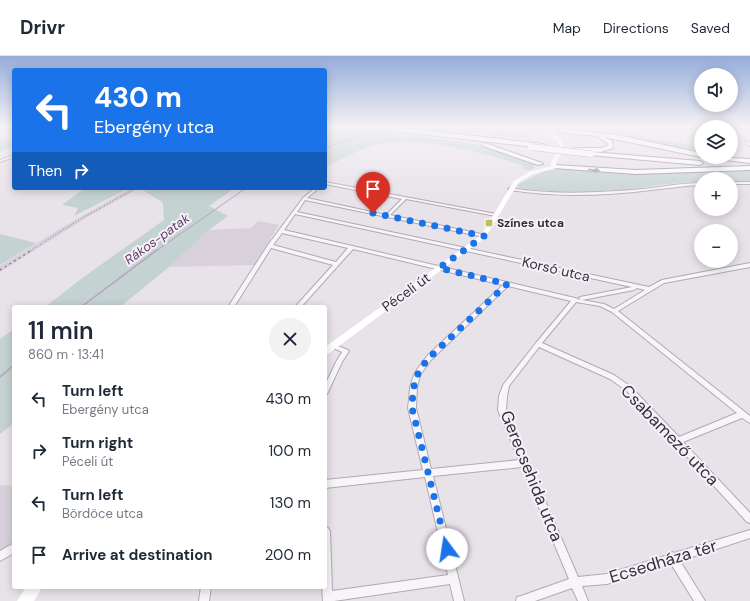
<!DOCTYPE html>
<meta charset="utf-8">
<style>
:root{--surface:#fff;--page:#f2f2f3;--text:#1f2937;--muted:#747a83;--line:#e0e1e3}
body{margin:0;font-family:"DM Sans",sans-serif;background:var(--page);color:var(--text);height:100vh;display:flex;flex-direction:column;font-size:15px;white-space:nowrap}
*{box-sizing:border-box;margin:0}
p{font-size:13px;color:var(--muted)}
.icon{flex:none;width:22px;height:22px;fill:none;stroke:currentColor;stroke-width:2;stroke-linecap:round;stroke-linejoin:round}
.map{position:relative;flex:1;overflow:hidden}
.panel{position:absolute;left:12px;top:249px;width:315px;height:284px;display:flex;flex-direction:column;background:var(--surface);border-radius:4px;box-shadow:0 2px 10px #0003}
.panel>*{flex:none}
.top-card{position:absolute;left:12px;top:12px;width:315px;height:122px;border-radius:4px;box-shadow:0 2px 10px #0003;background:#1a73e8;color:#fff;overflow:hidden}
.tools{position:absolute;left:694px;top:12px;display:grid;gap:8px}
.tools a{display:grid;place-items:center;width:44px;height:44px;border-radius:50%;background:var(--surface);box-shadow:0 2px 10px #0003;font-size:20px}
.pin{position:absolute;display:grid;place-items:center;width:34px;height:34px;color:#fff;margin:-41px -17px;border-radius:50% 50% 50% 0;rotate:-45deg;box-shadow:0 0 4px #0007}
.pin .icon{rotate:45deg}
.me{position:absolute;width:44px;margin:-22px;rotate:346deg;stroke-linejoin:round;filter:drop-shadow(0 0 3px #0008)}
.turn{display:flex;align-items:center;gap:14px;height:84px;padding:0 16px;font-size:18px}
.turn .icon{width:52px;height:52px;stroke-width:2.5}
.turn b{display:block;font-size:28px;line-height:34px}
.then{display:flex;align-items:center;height:38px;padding:0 16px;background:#0003;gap:8px;font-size:15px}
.round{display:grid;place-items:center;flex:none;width:42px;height:42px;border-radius:21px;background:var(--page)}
.headline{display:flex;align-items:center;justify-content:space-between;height:68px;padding:0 16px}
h1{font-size:24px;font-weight:600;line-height:30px}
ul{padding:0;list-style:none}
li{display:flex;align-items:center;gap:12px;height:52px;padding:0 16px}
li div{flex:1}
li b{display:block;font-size:15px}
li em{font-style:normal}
header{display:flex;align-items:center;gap:24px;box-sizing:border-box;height:56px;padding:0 20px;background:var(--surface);border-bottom:1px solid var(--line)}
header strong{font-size:19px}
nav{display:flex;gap:22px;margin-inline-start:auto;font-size:14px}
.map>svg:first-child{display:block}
.built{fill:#d8d1db}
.green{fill:#c4d2d1}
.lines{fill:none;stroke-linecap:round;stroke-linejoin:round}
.stream-far1{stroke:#b9a1c6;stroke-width:1}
.stream{stroke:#b9a1c6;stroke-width:1.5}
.minor-casing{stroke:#b1a8b3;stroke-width:2}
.trunk-casing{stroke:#9a8b9f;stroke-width:2}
.minor{fill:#f7f5f8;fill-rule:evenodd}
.secondary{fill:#fff;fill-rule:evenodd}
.trunk{fill:#fff;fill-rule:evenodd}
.rail-far1{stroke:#8d7d91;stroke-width:1;stroke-dasharray:1 2;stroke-linecap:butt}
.rail{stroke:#8d7d91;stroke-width:1.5;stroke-dasharray:2 3.5;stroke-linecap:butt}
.trunk-bridge-casing{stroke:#9a8b9f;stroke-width:7;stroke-linecap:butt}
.trunk-bridge{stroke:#fff;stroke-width:6}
.oneway{fill:#9d96a0}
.route{stroke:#1a73e8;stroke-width:7;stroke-dasharray:0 12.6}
.poi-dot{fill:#c2c054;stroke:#f5f2f7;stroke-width:1.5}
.labels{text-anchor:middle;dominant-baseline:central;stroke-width:4;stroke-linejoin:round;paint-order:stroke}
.far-poi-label{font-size:12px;font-weight:bold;fill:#3b2c40;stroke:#f5f2f7;text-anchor:start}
.far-water-label{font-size:13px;font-style:italic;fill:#5f3a70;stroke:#f5f2f7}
.street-label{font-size:14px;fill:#3b2c40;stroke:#f5f2f7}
.near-street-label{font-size:17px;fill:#3b2c40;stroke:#f5f2f7}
</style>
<header>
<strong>Drivr</strong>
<nav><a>Map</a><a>Directions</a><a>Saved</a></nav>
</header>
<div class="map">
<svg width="750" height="545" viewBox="0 0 750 545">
<rect width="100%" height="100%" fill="#e8e2e9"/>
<g class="built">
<path d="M 131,132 L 139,132 L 86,162 L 0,216 L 0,210 L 58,174 Z"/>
<path d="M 258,165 L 279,169 L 254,209 L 169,211 L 209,174 L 251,172 Z"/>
<path d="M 0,429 L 14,430 L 14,487 L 0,495 Z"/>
</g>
<g class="green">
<path d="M 325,71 L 342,71 L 451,84 L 489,91 L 532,106 L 535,112 L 530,114 L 524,113 L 522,109 C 478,95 425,81 379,88 C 362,91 341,104 325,111 Z"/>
<path d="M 400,71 L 473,71 L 530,78 L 528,81 L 519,82 L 423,71 Z"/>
<path d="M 556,71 L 624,75 L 625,77 L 701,91 L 701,97 L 617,79 L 565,74 Z"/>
<path d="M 14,82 L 14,90 L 0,96 L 0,83 Z"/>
<path d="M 563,112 L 624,118 L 750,114 L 750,125 L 731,126 L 731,123 L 701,123 L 701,126 C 679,126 658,129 637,132 C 598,137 558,137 519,132 L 517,129 L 544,115 Z"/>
<path d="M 85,132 L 129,132 L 74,160 L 78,152 L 62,149 Z"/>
<path d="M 146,132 L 235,132 L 209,150 L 228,160 L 209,174 L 169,211 L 120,251 L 45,251 L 85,220 L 164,164 L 163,147 L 143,134 Z"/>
<path d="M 0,178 L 36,187 L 0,209 Z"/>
<path d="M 14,273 L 14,367 L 0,378 L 0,283 Z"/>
</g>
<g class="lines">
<g class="stream-far1">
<path d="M 325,92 L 379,73"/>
<path d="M 156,195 L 246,132"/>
</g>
<g class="stream">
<path d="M 81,251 L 157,194"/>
<path d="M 0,321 L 14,309"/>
</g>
<defs>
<g id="minor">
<path d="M 746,85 L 748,85 L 750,87 L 750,90 L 746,87 Z"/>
<path d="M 14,99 L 14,101 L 0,106 L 0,104 Z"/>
<path d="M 325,126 L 496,158 L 498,159 L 496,160 L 406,143 L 390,159 L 486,179 L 486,180 L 484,181 L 305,144 L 297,156 L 649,231 L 662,224 L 750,207 L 750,211 L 664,227 L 618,255 L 750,360 L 750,367 L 742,362 L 683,386 L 750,457 L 750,467 L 747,466 L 627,335 L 610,323 L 539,291 L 509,330 L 507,340 L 506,354 L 578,521 L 607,518 L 668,499 L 669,498 L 672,496 L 674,497 L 750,474 L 750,482 L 680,505 L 705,545 L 694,545 L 671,508 L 607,528 L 582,530 L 588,545 L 578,545 L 572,532 L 535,545 L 516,545 L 517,541 L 521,540 L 569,523 L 522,411 L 433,420 L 464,545 L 454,545 L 450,528 L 334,545 L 323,545 L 322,531 L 325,531 L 325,471 L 328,472 L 330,475 L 332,535 L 448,519 L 425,421 L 325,432 L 325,424 L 423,414 L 408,352 L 409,344 L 410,331 L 414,319 L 418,312 L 427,300 L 503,229 L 353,193 L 301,251 L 295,251 L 333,209 L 271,192 L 234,251 L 228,251 L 268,189 L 303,142 L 315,132 L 319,132 L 307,142 L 386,159 L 402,143 L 325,128 ZM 295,158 L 632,231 L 580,241 L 579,242 L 581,244 L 575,242 L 284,174 ZM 282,177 L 348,192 L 336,206 L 273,189 ZM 508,230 L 571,245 L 536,287 L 503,329 L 499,340 L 498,354 L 519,404 L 431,413 L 416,352 L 417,331 L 420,319 L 431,304 ZM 637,232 L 645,234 L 614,253 L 604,248 L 582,244 L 634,234 ZM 576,246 L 600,250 L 612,256 L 737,357 L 679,381 L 631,331 L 614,319 L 542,287 Z"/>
<rect x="731" y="126" width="19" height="2"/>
<path d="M 701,127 L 701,129 C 681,130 662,133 643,135 C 598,140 554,141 510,134 L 508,133 L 510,132 C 554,139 598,137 643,133 C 662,131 681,127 701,127 Z"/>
<path d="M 333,288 L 348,294 L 349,295 L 342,306 L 328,336 L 327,338 L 325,339 L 325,329 L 336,306 L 342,296 L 331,291 L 330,290 L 331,289 Z"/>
<path d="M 14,487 L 14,497 L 0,505 L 0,495 Z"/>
<path d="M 201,531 L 211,531 L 209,545 L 199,545 Z"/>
</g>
<g id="trunk">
<path d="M 357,71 L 395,71 L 544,88 L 547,90 L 544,92 Z"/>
<path d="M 560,73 L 618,79 L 701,97 L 701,101 L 604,81 L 612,85 L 613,92 L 601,96 L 578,95 L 575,93 L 576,92 L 601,92 L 608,90 L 607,87 L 597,80 L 558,76 Z"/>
<path d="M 485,87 L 542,107 L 543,108 L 538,109 L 483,90 L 482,89 Z"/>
<path d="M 591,96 L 700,105 L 703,107 L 700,109 L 589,99 L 588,98 Z"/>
<path d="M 714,101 L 750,103 L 750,107 L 717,103 Z"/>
<path d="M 555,109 L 636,114 L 750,110 L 750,114 L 636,118 L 553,112 L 553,110 Z"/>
</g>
</defs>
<use href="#minor" class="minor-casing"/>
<use href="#trunk" class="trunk-casing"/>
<use href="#minor" class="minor"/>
<g class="secondary">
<path d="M 548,71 L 552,71 L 550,75 L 559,81 L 563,89 L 561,97 L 556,108 L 557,112 L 533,118 L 518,127 L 486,181 L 328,298 L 325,299 L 325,291 L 481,179 L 514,125 L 529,116 L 552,110 L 550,108 C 562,89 562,89 546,75 Z"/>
<path d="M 26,531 L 42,531 L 34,545 L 17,545 Z"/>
</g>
<use href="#trunk" class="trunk"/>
<path class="rail-far1" d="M 30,195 L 82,162 L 136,132"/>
<path class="rail" d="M 0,214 L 32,194"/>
<defs>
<path id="trunk-bridge" d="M 531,91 L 591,98"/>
</defs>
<use href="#trunk-bridge" class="trunk-bridge-casing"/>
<use href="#trunk-bridge" class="trunk-bridge"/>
</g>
<defs><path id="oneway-solid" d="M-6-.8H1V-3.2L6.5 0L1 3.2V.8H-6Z"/></defs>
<use class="oneway" href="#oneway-solid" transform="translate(594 114) rotate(6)"/>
<linearGradient id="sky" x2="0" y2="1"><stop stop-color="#95acda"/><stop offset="0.48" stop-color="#f5f2f5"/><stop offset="1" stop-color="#f5f2f5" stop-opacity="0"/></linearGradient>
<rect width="750" height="147" fill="url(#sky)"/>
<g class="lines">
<path class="route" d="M 373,157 L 484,180 L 439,212 L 507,228 L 429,302 C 414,319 413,330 412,352 L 447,493"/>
</g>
<rect class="poi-dot" x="485" y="163" width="8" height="8" rx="2"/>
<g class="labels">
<g class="far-poi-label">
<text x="497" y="167">Színes utca</text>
</g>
<g class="far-water-label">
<text transform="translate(157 183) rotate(-36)">Rákos-patak</text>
</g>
<g class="street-label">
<text transform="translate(556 213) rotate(13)">Korsó utca</text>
<text transform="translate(406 236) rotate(-36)">Péceli út</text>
</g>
<g class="near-street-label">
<text transform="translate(670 379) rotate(46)">Csabamező utca</text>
<text transform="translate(532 420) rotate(68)">Gerecsehida utca</text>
<text transform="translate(663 505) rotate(-17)">Ecsedháza tér</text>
</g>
</g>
</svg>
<div class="tools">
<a><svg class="icon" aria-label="sound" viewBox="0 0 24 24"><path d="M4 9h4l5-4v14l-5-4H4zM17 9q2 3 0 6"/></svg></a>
<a><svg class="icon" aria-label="layers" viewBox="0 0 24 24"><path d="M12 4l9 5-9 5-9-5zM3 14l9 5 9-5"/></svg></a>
<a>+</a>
<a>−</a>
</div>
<div class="pin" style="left:373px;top:157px;background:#d93025"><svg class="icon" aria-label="arrive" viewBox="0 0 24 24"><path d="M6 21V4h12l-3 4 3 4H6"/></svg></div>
<svg class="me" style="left:447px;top:493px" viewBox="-20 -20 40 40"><circle r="19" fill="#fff"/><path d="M0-13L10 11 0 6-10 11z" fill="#1a73e8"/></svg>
<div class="top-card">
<div class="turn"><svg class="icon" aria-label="left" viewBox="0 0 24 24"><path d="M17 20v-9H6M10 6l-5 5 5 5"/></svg><div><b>430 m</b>Ebergény utca</div></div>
<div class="then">Then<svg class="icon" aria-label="right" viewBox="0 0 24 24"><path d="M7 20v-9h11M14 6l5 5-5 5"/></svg></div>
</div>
<section class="panel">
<div class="headline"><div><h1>11 min</h1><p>860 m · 13:41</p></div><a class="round"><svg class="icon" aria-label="close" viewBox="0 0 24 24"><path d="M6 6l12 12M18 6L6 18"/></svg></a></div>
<ul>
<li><svg class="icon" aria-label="left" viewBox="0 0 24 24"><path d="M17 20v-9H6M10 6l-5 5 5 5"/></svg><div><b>Turn left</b><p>Ebergény utca</p></div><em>430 m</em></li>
<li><svg class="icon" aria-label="right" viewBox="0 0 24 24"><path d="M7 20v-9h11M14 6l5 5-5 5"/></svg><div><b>Turn right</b><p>Péceli út</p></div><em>100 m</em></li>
<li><svg class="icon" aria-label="left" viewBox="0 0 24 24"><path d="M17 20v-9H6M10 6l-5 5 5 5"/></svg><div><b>Turn left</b><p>Bördöce utca</p></div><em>130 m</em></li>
<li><svg class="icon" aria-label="arrive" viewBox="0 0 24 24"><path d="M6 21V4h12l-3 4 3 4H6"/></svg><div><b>Arrive at destination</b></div><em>200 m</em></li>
</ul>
</section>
</div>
